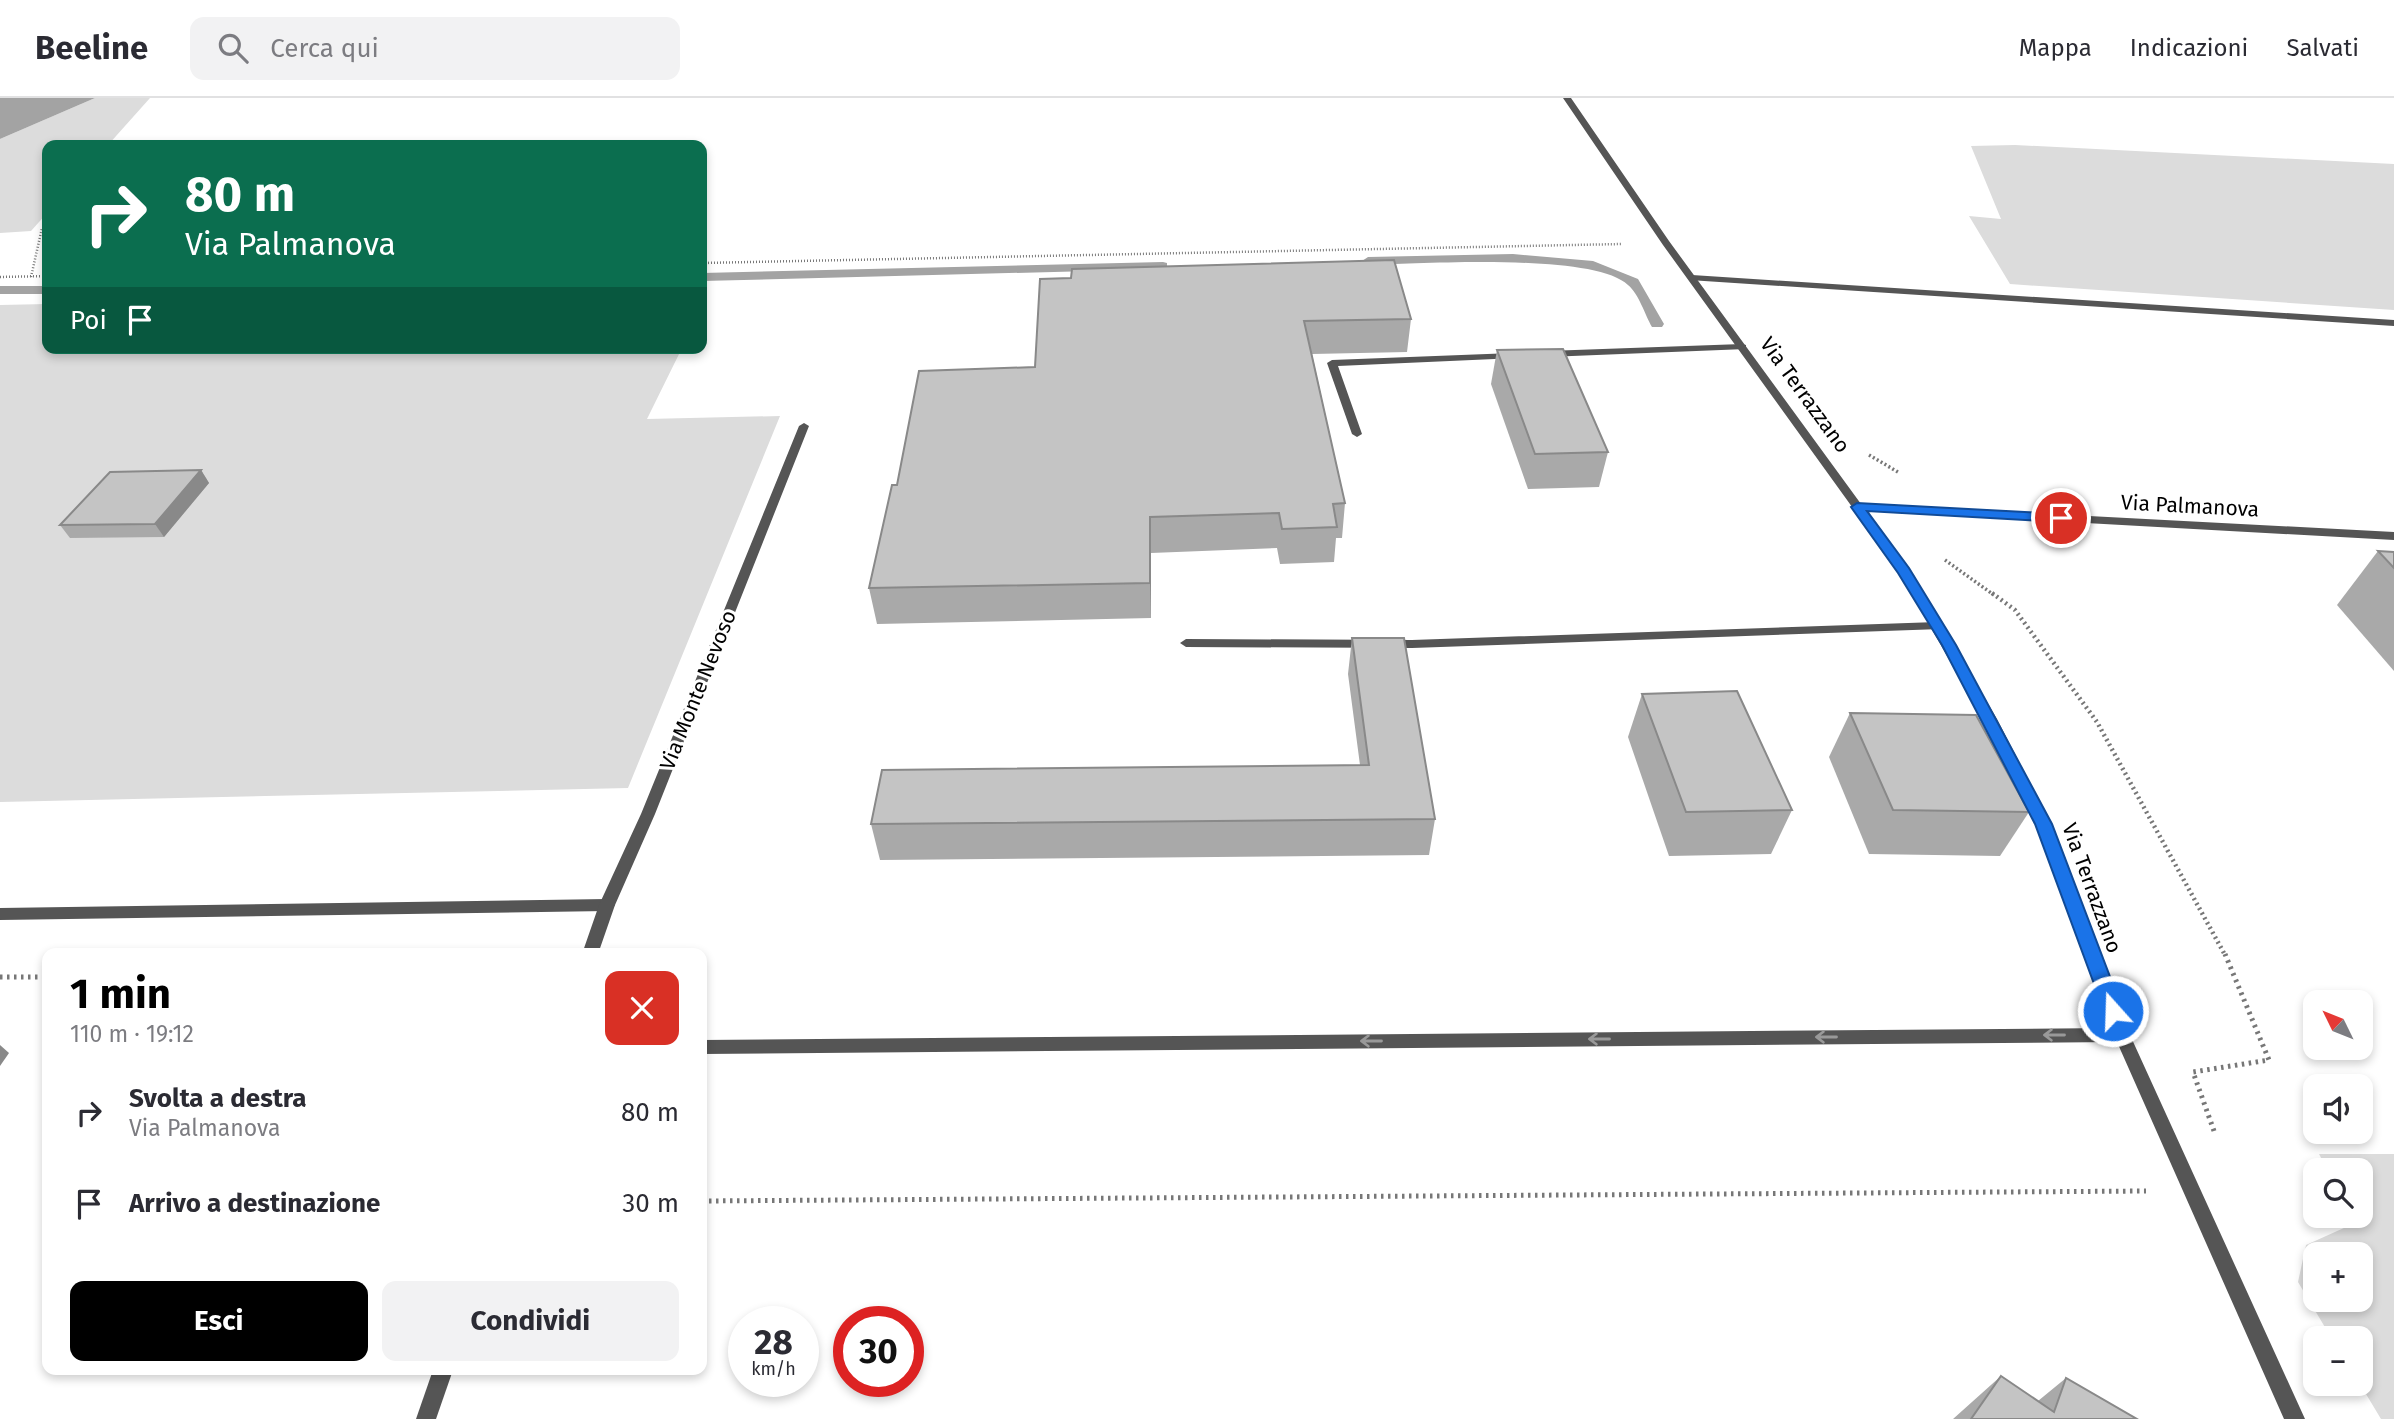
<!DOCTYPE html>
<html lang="it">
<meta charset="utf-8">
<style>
:root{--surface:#fff;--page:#f2f2f3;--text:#2b2b33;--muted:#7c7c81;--line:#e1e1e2;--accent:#000}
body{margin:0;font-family:"Fira Sans",sans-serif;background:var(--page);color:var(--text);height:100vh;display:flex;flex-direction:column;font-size:26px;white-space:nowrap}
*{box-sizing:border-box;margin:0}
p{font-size:23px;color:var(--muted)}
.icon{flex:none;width:38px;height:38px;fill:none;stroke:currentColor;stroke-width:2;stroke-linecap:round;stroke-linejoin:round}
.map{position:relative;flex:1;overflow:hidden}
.drawer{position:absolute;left:42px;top:850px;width:665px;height:427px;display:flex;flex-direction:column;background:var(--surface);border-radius:14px;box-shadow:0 4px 10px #0003}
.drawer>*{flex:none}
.top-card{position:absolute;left:42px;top:42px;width:665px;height:214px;border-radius:14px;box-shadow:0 4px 10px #0003;background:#0b6e4f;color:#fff;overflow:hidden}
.needle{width:46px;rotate:313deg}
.tools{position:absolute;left:2303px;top:892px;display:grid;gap:14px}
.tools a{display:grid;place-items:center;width:70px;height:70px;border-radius:14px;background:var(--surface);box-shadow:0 4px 10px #0003;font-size:35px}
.speed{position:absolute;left:728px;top:1208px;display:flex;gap:14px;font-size:35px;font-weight:700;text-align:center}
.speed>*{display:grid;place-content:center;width:91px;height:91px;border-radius:50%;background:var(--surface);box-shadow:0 4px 10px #0003;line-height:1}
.speed small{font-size:18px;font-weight:400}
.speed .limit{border:10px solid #d22;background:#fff;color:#111}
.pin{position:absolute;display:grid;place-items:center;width:60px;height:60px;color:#fff;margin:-30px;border:4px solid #fff;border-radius:50%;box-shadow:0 2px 7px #0007}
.me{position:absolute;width:77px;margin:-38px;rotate:340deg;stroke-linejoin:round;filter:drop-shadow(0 0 5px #0008)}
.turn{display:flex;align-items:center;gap:24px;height:147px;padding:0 28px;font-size:32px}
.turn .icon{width:91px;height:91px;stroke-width:2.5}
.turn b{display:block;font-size:49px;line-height:60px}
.then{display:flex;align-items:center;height:66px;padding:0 28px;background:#0003;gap:14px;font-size:26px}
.round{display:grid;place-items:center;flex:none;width:74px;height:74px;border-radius:14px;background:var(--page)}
.headline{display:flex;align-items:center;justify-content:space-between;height:119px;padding:0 28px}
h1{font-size:42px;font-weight:700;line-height:52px;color:var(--accent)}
.action{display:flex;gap:14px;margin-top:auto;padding:14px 28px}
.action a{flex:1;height:80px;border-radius:14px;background:var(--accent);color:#fff;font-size:28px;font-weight:700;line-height:80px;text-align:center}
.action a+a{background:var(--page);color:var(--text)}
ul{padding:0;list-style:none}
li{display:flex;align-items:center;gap:21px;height:91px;padding:0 28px}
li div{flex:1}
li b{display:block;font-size:26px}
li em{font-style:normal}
header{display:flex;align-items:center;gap:42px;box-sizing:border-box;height:98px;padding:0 35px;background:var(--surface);border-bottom:2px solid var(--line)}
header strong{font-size:33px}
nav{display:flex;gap:38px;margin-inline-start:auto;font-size:24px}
.search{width:490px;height:63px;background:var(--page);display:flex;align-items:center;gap:18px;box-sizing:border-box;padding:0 24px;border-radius:14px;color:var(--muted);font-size:26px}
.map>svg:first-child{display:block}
.green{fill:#dcdcdc;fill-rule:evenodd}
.water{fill:#a3a3a3}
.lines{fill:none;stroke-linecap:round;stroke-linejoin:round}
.stream{fill:#a3a3a3;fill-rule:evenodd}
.path-far3{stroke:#777;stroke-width:2.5;stroke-dasharray:1 2;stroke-linecap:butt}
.path-far2{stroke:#777;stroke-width:3.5;stroke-dasharray:2 2.5;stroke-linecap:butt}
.path-far1{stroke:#777;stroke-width:4.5;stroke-dasharray:2 3.5;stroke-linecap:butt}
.path{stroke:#777;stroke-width:5;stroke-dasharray:2.5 4.5;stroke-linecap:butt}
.service{fill:#555;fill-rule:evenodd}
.minor{fill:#555;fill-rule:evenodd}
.wall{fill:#a9a9a9}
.shaded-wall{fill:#898989}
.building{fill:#c4c4c4;stroke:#898989;stroke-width:2}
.oneway{stroke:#999}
.route{fill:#1a73e8;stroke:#114b97;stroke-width:2}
.labels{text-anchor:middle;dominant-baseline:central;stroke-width:6;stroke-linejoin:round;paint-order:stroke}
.street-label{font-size:21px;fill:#000;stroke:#fff}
</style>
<header>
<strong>Beeline</strong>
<div class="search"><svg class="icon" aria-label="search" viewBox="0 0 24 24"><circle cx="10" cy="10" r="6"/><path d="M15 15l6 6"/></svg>Cerca qui</div>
<nav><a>Mappa</a><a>Indicazioni</a><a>Salvati</a></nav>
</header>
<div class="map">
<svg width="2394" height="1321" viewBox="0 0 2394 1321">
<rect width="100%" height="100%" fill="#fff"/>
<g class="green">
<path d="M 95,0 L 150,0 L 108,47 L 47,47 L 47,115 L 31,133 L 0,135 L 0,41 Z"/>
<path d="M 2015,47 L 2394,66 L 2394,212 L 2010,186 L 1969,118 L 2001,121 L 1971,48 Z"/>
<path d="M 47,206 L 47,250 L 682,250 L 647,321 L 780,318 L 628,690 L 0,704 L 0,207 Z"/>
<path d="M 2319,1056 L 2394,1056 L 2394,1321 L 2381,1321 L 2360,1286 L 2361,1241 L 2332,1241 L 2298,1184 L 2306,1147 L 2355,1125 L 2352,1118 L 2361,1118 L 2361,1073 L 2328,1073 ZM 2315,1157 L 2361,1157 L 2361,1202 L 2315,1202 Z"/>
</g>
<path class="water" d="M 0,0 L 95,0 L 0,41 Z"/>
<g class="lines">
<g class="stream">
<path d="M 1513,156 L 1593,163 L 1638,181 L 1664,226 L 1662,229 L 1652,229 C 1645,217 1639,196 1628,187 C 1593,154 1419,166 1368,167 L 1362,163 L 1368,159 Z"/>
<path d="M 1163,164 L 1167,165 L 1167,171 L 702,183 L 702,175 Z"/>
<rect x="0" y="188" width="47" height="8"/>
</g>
<g class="path-far3">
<path d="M 702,165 L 1621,146"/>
<path d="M 0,179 L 47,178"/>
<path d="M 31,179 L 42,130"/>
</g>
<g class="path-far2">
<path d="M 1869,357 L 1898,374"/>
<path d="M 1945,462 L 1994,497"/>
</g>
<path class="path-far1" d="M 1992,495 L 2015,512 L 2097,624 L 2225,857"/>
<g class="path">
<path d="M 0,879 L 47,879"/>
<path d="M 2214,1033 L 2193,974 L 2269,962 L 2225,856"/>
<path d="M 702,1103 L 2146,1093"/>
</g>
<g class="service">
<path d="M 1692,177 L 2394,222 L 2394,228 L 1689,182 L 1689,178 Z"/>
<path d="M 1742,246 L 1746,247 L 1746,251 L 1547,259 L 1542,256 L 1547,253 Z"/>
<path d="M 1513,255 L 1517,256 L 1517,260 L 1338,268 L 1362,336 L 1357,339 L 1352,336 L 1327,265 L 1332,262 Z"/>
<path d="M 1937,524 L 1943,528 L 1941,531 L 1412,550 L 1186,549 L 1180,545 L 1186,541 L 1412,542 Z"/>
<path d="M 607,801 L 612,803 L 615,807 L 612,811 L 607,813 L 0,822 L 0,810 Z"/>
</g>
<g class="minor">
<path d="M 1563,0 L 1571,0 L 1669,143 L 1861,406 L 2394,434 L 2394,442 L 1866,413 L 1910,473 L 1997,621 L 2051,726 L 2130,937 L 2305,1321 L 2284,1321 L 2117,944 L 702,956 L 702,942 L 2111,930 L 2037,726 L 1983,621 L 1899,474 L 1663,147 Z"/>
<path d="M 804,325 L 809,328 L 655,716 L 615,807 L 598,856 L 582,856 L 599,807 L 641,716 L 799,328 Z"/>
<path d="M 433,1272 L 453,1272 L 436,1321 L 416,1321 Z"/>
</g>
</g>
<g class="wall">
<path d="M 1071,180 L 1411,221 L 1407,254 L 1312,256 L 1345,405 L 1342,440 L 1336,440 L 1334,464 L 1280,466 L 1277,450 L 1151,455 L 1151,520 L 877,526 L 869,490 L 897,387 L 1035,269 Z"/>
<path d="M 1497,252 L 1608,354 L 1599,389 L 1528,391 L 1491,286 Z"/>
<path d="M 201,372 L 209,385 L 164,439 L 70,440 L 60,427 Z"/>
<path d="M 2378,453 L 2394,454 L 2394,573 L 2337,507 Z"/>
<path d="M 1352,540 L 1435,721 L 1429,757 L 880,762 L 871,726 L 1360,667 L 1348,576 Z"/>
<path d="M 1642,596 L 1792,712 L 1771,756 L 1669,758 L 1628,639 Z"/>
<path d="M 1850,615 L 2029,714 L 2000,758 L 1869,756 L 1829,659 Z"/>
<path d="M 2001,1278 L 2038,1303 L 2066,1280 L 2137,1321 L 1953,1321 Z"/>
</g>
<g class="shaded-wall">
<path d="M 201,372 L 209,385 L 164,439 L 155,426 Z"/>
<path d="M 1150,419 L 1151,455 L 1151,520 L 1150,485 Z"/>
<path d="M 0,947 L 9,955 L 0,968 Z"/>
</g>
<g class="building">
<path d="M 1394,162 L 1411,221 L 1304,223 L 1345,405 L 1333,406 L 1337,429 L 1282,431 L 1279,415 L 1150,419 L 1150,485 L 869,490 L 892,387 L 897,387 L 919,273 L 1035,269 L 1040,181 L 1071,180 L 1072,171 Z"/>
<path d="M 1563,251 L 1608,354 L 1535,356 L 1497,252 Z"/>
<path d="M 201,372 L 155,426 L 60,427 L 110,374 Z"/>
<path d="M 2378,453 L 2394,454 L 2394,470 Z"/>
<path d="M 1352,540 L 1404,540 L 1435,721 L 871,726 L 882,672 L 1369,667 Z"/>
<path d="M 1737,593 L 1792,712 L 1686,714 L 1642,596 Z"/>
<path d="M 1850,615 L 1976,617 L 2029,714 L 1893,712 Z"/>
<path d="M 2001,1278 L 2054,1314 L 2066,1280 L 2137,1321 L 1971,1321 Z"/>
</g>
<defs><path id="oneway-shaft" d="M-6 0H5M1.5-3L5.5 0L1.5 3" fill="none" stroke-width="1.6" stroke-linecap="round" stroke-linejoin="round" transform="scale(1.75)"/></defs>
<g class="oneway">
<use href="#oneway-shaft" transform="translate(2054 937) rotate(180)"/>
<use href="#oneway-shaft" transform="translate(1826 939) rotate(180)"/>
<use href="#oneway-shaft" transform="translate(1599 941) rotate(180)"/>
<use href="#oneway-shaft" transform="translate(1371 943) rotate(180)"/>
</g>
<path class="route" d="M 1857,405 L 2061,416 L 2068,420 L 2061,424 L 1867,413 L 1909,470 L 1956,547 L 2052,726 L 2123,913 L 2120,919 L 2113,921 L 2106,919 L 2104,913 L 2035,726 L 1942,547 L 1898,475 L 1851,409 Z"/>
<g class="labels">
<g class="street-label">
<text transform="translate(1805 297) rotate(54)">Via Terrazzano</text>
<text transform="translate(2190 408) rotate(3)">Via Palmanova</text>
<text transform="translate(698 592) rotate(-68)">Via Monte Nevoso</text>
<text transform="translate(2092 790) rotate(70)">Via Terrazzano</text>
</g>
</g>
</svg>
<div class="tools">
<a><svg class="needle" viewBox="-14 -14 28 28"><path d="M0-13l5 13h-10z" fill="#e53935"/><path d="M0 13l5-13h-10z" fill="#7c7c81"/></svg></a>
<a><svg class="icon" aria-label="sound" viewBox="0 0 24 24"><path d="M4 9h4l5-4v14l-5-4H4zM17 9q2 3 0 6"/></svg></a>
<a><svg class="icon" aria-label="search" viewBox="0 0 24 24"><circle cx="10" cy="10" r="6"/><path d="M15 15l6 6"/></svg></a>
<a>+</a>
<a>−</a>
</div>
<div class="speed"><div>28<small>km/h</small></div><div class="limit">30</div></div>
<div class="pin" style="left:2061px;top:420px;background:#d93025"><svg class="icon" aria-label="arrive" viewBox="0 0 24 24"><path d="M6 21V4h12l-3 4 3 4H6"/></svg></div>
<svg class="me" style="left:2113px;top:913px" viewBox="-20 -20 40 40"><circle r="17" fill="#1a73e8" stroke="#fff" stroke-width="3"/><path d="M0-11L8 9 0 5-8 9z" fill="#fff"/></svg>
<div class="top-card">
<div class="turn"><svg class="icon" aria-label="right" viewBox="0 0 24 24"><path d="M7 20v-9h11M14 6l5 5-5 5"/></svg><div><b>80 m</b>Via Palmanova</div></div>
<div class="then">Poi<svg class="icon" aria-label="arrive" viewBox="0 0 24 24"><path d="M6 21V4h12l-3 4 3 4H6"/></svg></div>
</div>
<section class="drawer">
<div class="headline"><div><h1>1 min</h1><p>110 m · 19:12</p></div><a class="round" style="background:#d93025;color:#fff"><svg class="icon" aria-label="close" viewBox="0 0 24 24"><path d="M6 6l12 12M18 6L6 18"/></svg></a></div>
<ul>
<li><svg class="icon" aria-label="right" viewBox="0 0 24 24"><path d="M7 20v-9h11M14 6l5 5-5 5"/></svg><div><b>Svolta a destra</b><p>Via Palmanova</p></div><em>80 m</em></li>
<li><svg class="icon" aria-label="arrive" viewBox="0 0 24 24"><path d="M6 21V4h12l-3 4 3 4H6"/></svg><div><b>Arrivo a destinazione</b></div><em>30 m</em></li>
</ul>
<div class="action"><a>Esci</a><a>Condividi</a></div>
</section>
</div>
